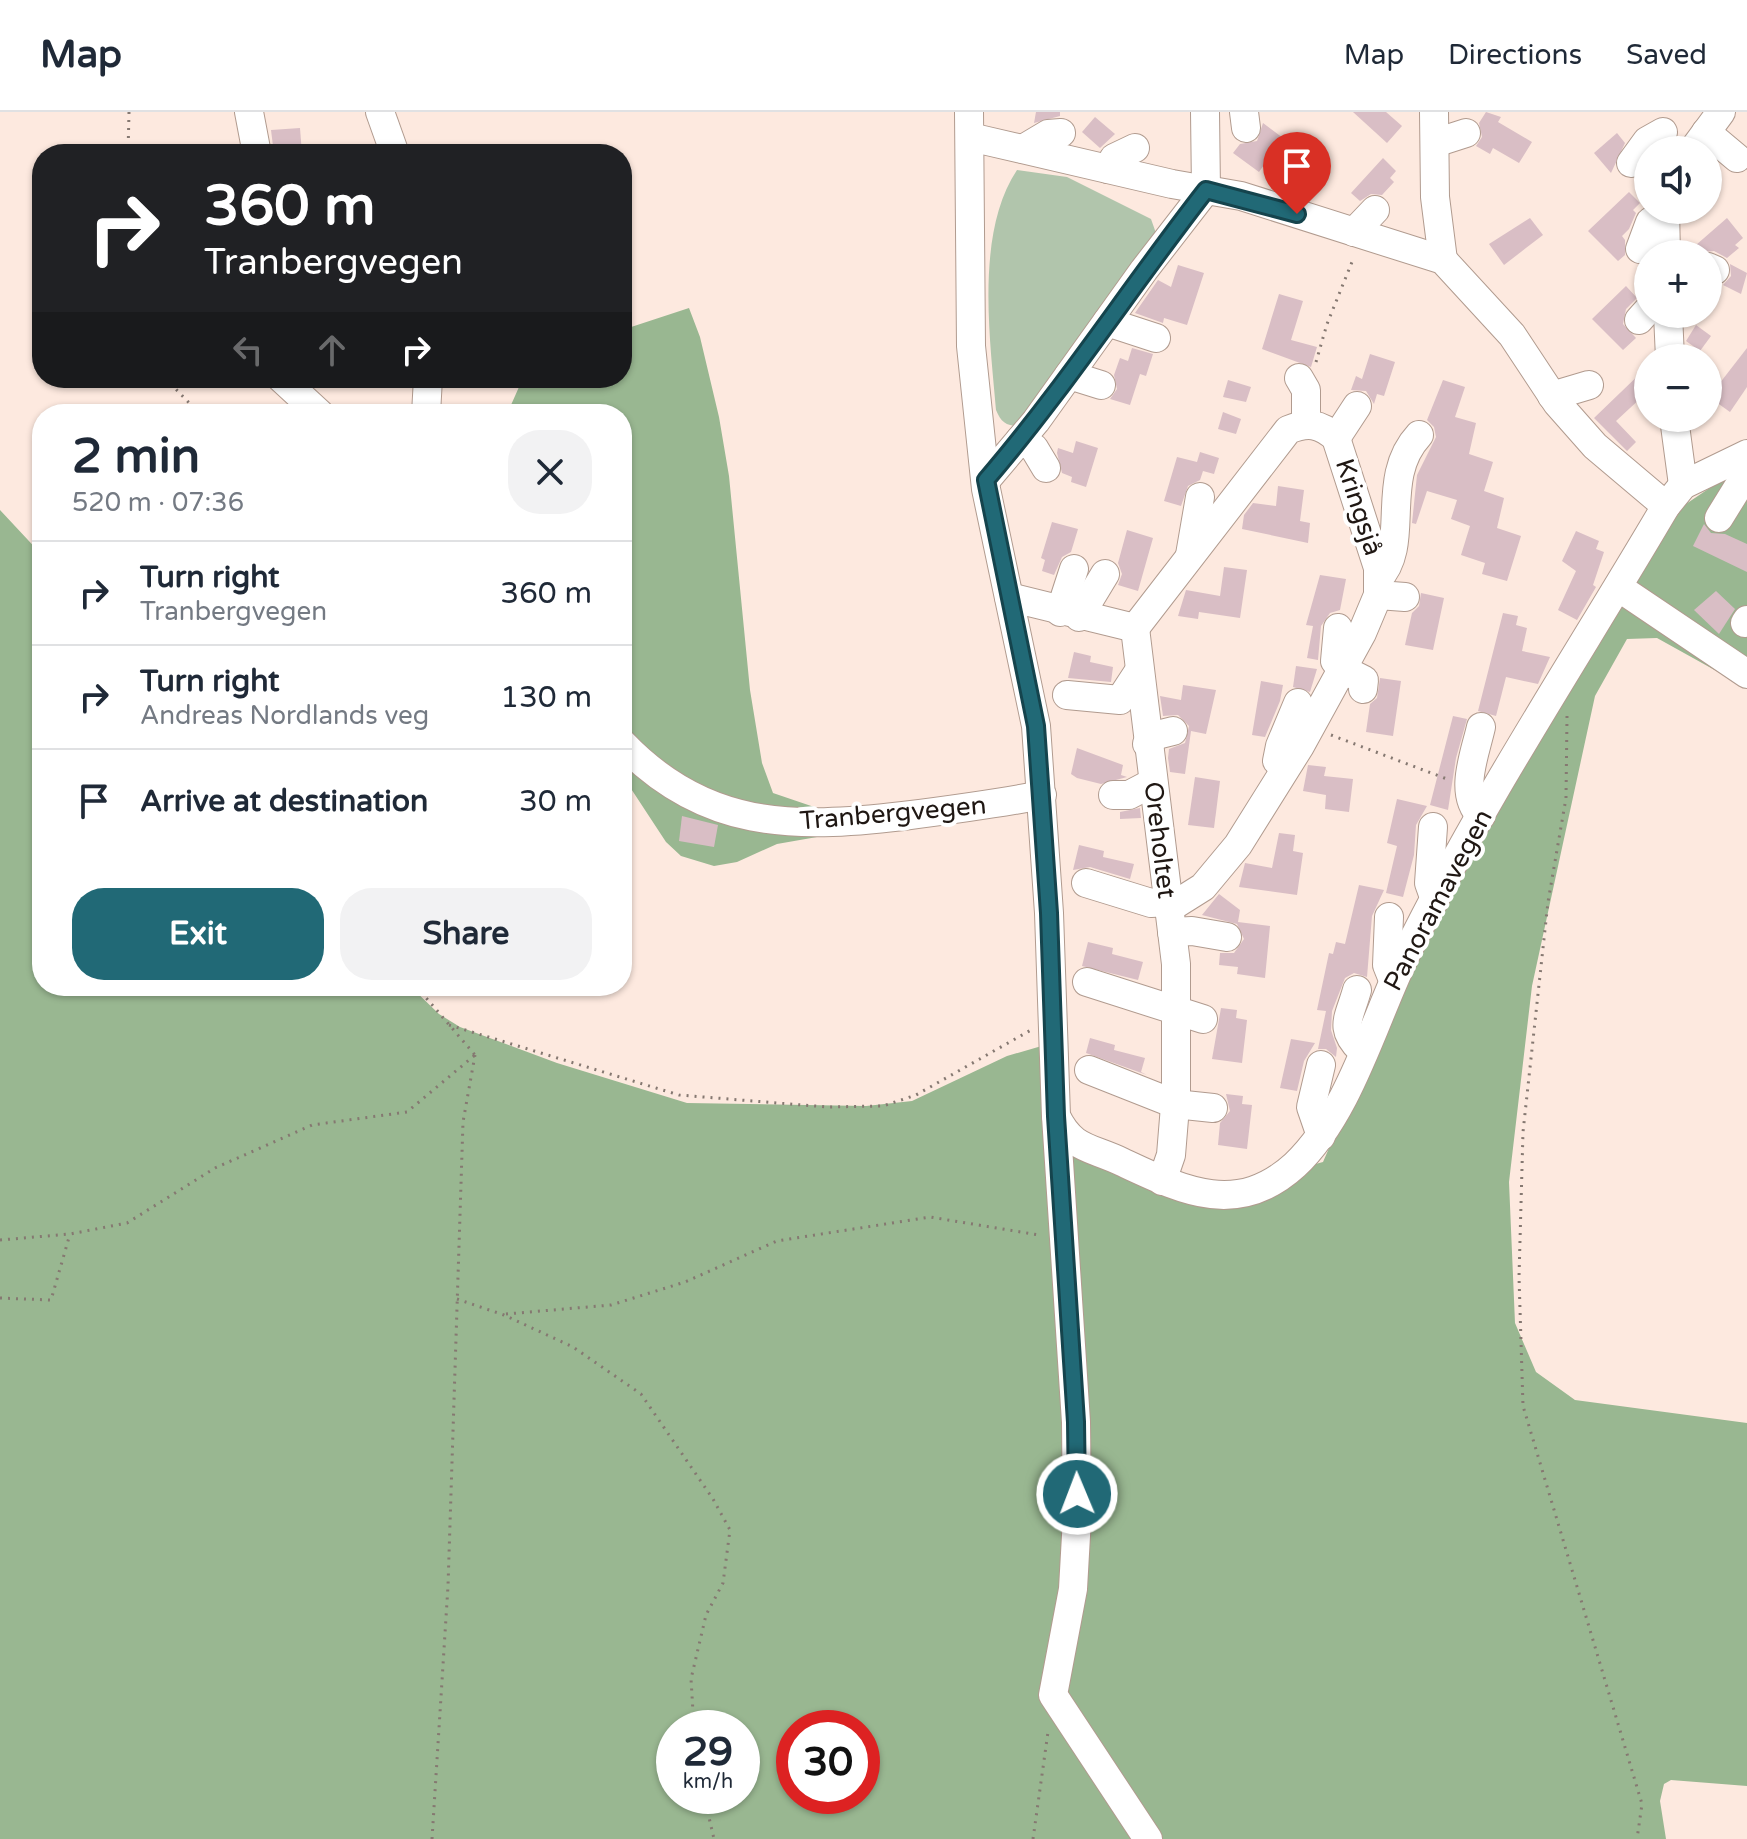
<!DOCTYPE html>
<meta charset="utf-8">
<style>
:root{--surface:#fff;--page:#f2f2f3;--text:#1f2937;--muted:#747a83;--line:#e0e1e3;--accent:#216976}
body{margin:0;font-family:"Varela Round",sans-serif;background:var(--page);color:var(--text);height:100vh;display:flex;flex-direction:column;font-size:30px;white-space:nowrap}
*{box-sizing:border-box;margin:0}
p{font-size:26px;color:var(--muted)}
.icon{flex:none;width:44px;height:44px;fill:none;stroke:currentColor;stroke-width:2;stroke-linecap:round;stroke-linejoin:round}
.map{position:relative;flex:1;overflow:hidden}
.side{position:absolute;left:32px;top:292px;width:600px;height:592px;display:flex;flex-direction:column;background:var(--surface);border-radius:32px;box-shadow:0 2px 6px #0004}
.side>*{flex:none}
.guide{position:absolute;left:32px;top:32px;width:600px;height:244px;border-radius:32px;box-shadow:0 2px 6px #0004;background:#202124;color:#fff;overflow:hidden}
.tools{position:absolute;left:1634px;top:24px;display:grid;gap:16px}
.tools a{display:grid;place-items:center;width:88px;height:88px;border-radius:50%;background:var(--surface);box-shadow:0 2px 6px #0004;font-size:40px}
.speed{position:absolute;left:656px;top:1598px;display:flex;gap:16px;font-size:40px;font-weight:700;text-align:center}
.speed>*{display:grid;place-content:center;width:104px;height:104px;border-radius:50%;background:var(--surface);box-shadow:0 2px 6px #0004;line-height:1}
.speed small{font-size:20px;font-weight:400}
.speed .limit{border:12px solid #d22;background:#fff;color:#111}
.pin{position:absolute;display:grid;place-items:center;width:68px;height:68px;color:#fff;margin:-82px -34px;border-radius:50% 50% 50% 0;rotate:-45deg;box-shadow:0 0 8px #0007}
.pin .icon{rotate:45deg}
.me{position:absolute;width:88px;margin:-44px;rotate:359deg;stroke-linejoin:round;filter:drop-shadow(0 0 6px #0008)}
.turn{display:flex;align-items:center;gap:28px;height:168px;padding:0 40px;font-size:36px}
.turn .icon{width:104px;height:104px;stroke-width:2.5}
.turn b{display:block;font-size:56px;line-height:68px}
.lanes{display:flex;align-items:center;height:76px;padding:0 40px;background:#0003;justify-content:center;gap:40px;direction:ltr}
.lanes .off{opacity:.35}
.round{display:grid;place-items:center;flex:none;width:84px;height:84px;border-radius:32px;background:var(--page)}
.head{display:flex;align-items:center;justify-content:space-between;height:136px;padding:0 40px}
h1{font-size:48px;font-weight:800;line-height:60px}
.primary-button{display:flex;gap:16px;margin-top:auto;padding:16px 40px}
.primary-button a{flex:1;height:92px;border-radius:32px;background:var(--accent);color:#fff;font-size:32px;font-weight:800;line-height:92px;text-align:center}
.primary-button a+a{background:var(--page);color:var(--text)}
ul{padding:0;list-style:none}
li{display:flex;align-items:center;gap:24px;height:104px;padding:0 40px;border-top:2px solid var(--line)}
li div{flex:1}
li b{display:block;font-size:30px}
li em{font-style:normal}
header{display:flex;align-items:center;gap:48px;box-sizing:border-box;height:112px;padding:0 40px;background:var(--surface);border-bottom:2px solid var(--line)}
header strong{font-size:38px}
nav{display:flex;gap:44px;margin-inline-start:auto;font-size:28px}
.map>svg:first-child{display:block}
.green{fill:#b1c5ac}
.forest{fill:#99b791;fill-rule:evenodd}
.building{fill:#d9bec5}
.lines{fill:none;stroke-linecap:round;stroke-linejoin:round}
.minor-casing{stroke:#b19b8f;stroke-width:30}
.path{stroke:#857871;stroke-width:3;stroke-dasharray:2 6;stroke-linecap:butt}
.minor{stroke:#fff;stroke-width:28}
.route-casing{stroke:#15444d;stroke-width:20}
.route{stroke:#216976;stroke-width:14}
.labels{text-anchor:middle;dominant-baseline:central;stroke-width:8;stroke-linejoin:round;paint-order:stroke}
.street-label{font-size:26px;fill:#1f1713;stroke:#fff}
</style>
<header>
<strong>Map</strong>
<nav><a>Map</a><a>Directions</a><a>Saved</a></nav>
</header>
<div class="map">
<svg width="1747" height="1727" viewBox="0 0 1747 1727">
<rect width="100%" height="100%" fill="#fde9df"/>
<path class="green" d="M 1017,58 L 1067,65 L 1151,107 L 1157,124 L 1019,314 C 1006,314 1001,310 996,298 C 990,227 975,121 1017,58 Z"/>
<g class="forest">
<path d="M 689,196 L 700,225 L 719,305 L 729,364 L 750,578 L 762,651 L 773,681 L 820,697 L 823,708 L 817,725 L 777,732 L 737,750 L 714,754 L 681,744 L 666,730 L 622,663 L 622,527 L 630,504 L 622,479 L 622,302 L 507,302 L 523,266 L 622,266 L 622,218 Z"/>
<path d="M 1747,351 L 1747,576 L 1657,526 L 1627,527 L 1595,584 L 1532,874 L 1509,1070 L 1515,1211 L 1536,1260 L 1575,1288 L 1747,1311 L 1747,1674 L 1671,1668 L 1664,1672 L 1660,1689 L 1666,1727 L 0,1727 L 0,398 L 42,443 L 42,874 L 410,874 L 439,902 L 460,915 L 557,951 L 687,991 L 866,994 L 912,989 L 1007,944 L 1045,933 L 1047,1024 L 1203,1082 L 1323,1050 L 1384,910 L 1487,702 L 1680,396 ZM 674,1616 L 742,1616 L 742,1684 L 674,1684 ZM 794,1616 L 862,1616 L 862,1684 L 794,1684 Z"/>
</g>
<g class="building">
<path d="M 1036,0 L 1060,0 L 1060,4 L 1034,11 Z"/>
<path d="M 1353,0 L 1386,0 L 1402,14 L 1387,31 Z"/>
<path d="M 1486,0 L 1501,5 L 1498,10 L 1532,30 L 1519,51 L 1493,36 L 1490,42 L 1476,34 L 1482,25 L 1479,11 Z"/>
<path d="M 1095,5 L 1115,22 L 1100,36 L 1082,20 Z"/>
<path d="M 1263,11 L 1283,26 L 1259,60 L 1233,41 L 1240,32 L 1257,29 Z"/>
<path d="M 300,16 L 302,42 L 274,42 L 271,18 Z"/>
<path d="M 1617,21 L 1625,31 L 1611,61 L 1594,41 Z"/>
<path d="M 1383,46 L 1396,59 L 1390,66 L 1394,70 L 1382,83 L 1371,82 L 1360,89 L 1351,81 Z"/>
<path d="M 1629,80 L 1640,91 L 1633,98 L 1636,101 L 1629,117 L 1622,124 L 1625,128 L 1625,143 L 1618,149 L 1588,119 Z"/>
<path d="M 1530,106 L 1543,123 L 1504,153 L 1489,132 Z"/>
<path d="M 1727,106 L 1743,126 L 1735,133 L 1739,136 L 1727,146 L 1714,139 L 1702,140 L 1696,133 Z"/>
<path d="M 1730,152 L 1747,161 L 1741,182 L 1723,173 L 1731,164 Z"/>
<path d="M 1178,153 L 1204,161 L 1187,213 L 1164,206 L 1163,211 L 1135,201 L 1158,168 L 1171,175 Z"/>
<path d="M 1626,174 L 1637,186 L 1626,197 L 1623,212 L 1636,226 L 1623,238 L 1592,207 Z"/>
<path d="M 1279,182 L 1303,189 L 1291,228 L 1317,235 L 1311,255 L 1262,237 Z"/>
<path d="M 1696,213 L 1711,224 L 1700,239 L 1686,229 Z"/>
<path d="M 1132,236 L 1153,242 L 1146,264 L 1140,262 L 1130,293 L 1110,287 L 1117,277 L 1114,263 L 1120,246 L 1128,249 Z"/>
<path d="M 1747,236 L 1747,275 L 1730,300 L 1709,285 Z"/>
<path d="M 1370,242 L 1395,250 L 1384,284 L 1377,282 L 1374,292 L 1366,279 L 1351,278 L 1356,264 L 1362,267 Z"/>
<path d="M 1648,254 L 1648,274 L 1640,282 L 1643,284 L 1616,309 L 1636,330 L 1627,339 L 1594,306 Z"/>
<path d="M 1228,268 L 1251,275 L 1246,290 L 1223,285 Z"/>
<path d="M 1443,268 L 1465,275 L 1455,305 L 1476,311 L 1469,342 L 1493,350 L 1484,379 L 1504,386 L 1497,416 L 1521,424 L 1507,469 L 1482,462 L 1485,451 L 1461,443 L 1470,414 L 1451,407 L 1457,388 L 1427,379 L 1416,412 L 1412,411 L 1417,363 L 1436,325 L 1434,315 L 1427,308 Z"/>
<path d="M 1223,300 L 1241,307 L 1236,322 L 1218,317 Z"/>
<path d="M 1076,329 L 1098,336 L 1086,375 L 1071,370 L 1072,365 L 1062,361 L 1057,341 L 1058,336 L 1073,341 Z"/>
<path d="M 1200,340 L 1219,346 L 1214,362 L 1203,359 L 1200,368 L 1188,374 L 1181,394 L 1164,389 L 1177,345 L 1197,350 Z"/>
<path d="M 1278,374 L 1304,378 L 1300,409 L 1310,411 L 1308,431 L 1242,417 L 1244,403 L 1253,391 L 1276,394 Z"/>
<path d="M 1052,410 L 1078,417 L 1071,440 L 1062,445 L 1054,463 L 1042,459 L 1045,448 L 1041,446 Z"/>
<path d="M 1704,412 L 1711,421 L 1725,422 L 1747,432 L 1747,460 L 1693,434 Z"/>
<path d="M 1127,418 L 1153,426 L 1138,479 L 1118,473 L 1122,462 L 1118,451 Z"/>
<path d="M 1576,419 L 1599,429 L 1596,437 L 1604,440 L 1593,473 L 1596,475 L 1577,508 L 1558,498 L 1576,459 L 1562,449 Z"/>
<path d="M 1224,455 L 1247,458 L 1240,506 L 1199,500 L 1198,507 L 1178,504 L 1186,478 L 1220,484 Z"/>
<path d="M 1320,463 L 1346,467 L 1340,498 L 1330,501 L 1321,514 L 1318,548 L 1307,546 L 1313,514 L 1306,513 Z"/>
<path d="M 1716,479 L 1735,497 L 1719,522 L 1694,498 Z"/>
<path d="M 1421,481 L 1444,486 L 1433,538 L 1405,533 L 1412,501 L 1419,494 Z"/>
<path d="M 1503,501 L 1518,504 L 1516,513 L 1527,516 L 1522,539 L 1550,545 L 1538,572 L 1506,565 L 1496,604 L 1478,599 Z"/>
<path d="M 1074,540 L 1091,544 L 1090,550 L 1113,555 L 1111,570 L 1068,566 Z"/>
<path d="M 1296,554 L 1317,557 L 1310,580 L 1293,575 Z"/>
<path d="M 1380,566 L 1401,569 L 1393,624 L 1366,620 L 1370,592 L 1377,586 Z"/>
<path d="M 1261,569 L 1283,573 L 1280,589 L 1265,625 L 1252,623 Z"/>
<path d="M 1183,573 L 1216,578 L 1206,622 L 1191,619 L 1185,662 L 1170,660 L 1168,646 L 1169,637 L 1185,631 L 1189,614 L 1178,603 L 1163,604 L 1160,584 L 1181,588 Z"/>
<path d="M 1453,604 L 1467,607 L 1456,646 L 1448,698 L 1430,693 Z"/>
<path d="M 1077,636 L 1123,653 L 1121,663 L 1127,665 L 1101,672 L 1077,666 L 1071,662 Z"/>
<path d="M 1308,653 L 1326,655 L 1324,664 L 1353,667 L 1349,700 L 1325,697 L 1326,683 L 1303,679 Z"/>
<path d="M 1195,665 L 1220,669 L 1214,716 L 1188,713 Z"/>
<path d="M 1397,687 L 1427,694 L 1416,713 L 1414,743 L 1403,785 L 1386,781 L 1397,734 L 1387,731 Z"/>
<path d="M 1140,696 L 1141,706 L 1120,707 L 1120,700 Z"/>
<path d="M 682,704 L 718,713 L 714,735 L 679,729 Z"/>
<path d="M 1279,721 L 1295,723 L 1293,739 L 1303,741 L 1297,783 L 1239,775 L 1245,751 L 1272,756 Z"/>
<path d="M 1079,733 L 1104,739 L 1103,745 L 1134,752 L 1130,767 L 1090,755 L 1073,758 Z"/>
<path d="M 1359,773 L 1384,778 L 1372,804 L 1367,865 L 1354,861 L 1345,866 L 1332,899 L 1331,918 L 1337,936 L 1336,945 L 1326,937 L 1318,937 L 1326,899 L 1317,898 L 1329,841 L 1333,842 L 1336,830 L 1345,832 Z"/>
<path d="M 1219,782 L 1240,798 L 1238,810 L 1270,814 L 1265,866 L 1237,862 L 1238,855 L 1219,853 L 1220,841 L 1234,841 L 1244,827 L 1237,812 L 1202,803 Z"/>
<path d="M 1088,830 L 1113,836 L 1112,842 L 1143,850 L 1138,868 L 1082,854 Z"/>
<path d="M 1221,896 L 1237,898 L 1236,906 L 1247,908 L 1242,951 L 1212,947 Z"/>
<path d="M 1090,926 L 1115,933 L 1114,938 L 1145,946 L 1141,960 L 1147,963 L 1086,941 Z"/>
<path d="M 1291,927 L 1315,931 L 1304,949 L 1297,979 L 1280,976 Z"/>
<path d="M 1226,982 L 1243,984 L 1242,992 L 1252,993 L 1247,1037 L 1218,1033 L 1220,1011 L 1230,999 Z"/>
</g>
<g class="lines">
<defs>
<g id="minor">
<path d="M 249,0 L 257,42"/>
<path d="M 380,0 L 395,42"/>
<path d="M 969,0 L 971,234 L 986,377 L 1036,614 L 1049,801 L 1056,1004 C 1072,1038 1091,1035 1122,1050 C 1182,1078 1237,1106 1295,1053 C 1350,1001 1374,907 1407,840 C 1483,686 1579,542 1666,394 L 1683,373 L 1747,342"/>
<path d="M 1244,0 L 1246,16"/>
<path d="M 1434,0 L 1435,85 L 1443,148"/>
<path d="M 1706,20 L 1737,46"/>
<path d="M 970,25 L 1172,72 L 1241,84 L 1443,148 L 1512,223 L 1557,291 L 1595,334 L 1666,394"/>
<path d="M 1435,31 L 1466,21"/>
<path d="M 1023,37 L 1048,22 L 1061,21"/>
<path d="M 1693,38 L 1721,0"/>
<path d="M 1631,51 L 1647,29 L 1663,20"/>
<path d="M 1108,57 L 1114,46 L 1135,36"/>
<path d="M 1665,98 L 1666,142"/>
<path d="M 1354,120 L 1375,98"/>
<path d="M 1640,137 L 1650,110 L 1665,100"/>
<path d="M 1708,155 L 1715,158"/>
<path d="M 1668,202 L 1670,246"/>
<path d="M 1639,208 L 1648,198"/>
<path d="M 1107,210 L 1156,226"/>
<path d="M 1069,263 L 1101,273"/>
<path d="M 281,266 L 320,302"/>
<path d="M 1299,266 L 1306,278 L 1306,311"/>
<path d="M 1552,284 L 1589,273"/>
<path d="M 426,302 L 428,266"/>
<path d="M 1674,306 L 1683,373"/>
<path d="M 1336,326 L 1357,294"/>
<path d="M 1020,328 L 1034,336 L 1046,356"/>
<path d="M 986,368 L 1036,309 L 1144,158 L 1206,78 L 1205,0"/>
<path d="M 1719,406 L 1743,367"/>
<path d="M 1190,443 L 1200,385"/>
<path d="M 1378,467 C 1412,432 1378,367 1419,323"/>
<path d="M 1618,475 L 1747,562"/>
<path d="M 1378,483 L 1405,485"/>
<path d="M 1009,485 L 1135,516"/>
<path d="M 1060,500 L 1074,457"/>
<path d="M 1079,505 L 1105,462"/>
<path d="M 1745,511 L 1747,508"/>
<path d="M 1135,516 L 1288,318 C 1307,310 1320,311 1336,326 L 1378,456 L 1378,483 L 1362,521 L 1300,634 L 1238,733 L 1203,775 L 1168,797"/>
<path d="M 1135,516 L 1176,852 L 1176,982 L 1171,1043 L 1162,1069"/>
<path d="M 1338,516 L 1335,549 L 1342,557 L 1364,568 L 1363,577"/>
<path d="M 1067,583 L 1120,588 L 1139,559"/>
<path d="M 1481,615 C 1475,642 1458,682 1481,704"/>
<path d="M 622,631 C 704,717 793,717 903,704 C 950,698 996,692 1042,683"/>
<path d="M 1147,632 L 1157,623 L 1173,619"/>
<path d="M 1277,649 L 1280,634 L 1298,591"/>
<path d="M 1113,683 L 1129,683 L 1152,671"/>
<path d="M 1433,715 L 1429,771 L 1435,788"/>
<path d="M 1086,771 L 1151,791 L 1168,790"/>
<path d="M 1389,805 L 1387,853 L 1393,868"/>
<path d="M 1172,820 L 1192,819 L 1227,825"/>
<path d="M 1087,870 L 1203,907"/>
<path d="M 1357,878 C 1349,907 1338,916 1362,939"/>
<path d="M 1321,953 L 1311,995 L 1321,1024"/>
<path d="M 1089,958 L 1175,992 L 1213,996"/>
<path d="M 1056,1004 L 1076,1310 L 1077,1406 L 1073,1477 L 1053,1583 L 1148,1727"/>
</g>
</defs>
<use href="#minor" class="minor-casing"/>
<g class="path">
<path d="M 128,42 L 129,0"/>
<path d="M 1316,250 L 1327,212 L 1354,145"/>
<path d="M 165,266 L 200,302"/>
<path d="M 1567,604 L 1566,686 L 1548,790 L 1523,1020 L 1519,1165 L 1523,1294 L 1642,1692 L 1637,1727"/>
<path d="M 1331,623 L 1447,667"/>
<path d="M 416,874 L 475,943"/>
<path d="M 449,913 L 679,983 L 827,995 L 883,994 L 916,983 L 1031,918"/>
<path d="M 0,1128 L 70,1122 L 127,1111 L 215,1056 L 312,1013 L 407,1000 L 475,943"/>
<path d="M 0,1186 L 51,1188 L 70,1122"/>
<path d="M 457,1187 L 504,1203 L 573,1235 L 641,1282 L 713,1387 L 730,1418 L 723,1471 L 706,1503 L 691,1567 L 694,1616"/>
<path d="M 506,1202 L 611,1193 L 685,1170 L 777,1129 L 930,1105 L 1039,1123"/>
<path d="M 704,1684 L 714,1727"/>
<path d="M 432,1727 L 448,1474 L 463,1010 L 475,943"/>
<path d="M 1033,1727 L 1048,1620"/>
</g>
<use href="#minor" class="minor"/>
</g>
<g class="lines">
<defs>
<path id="route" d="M 1077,1382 L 1076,1310 L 1056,1004 L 1049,801 L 1036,614 L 986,368 C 1065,276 1131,174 1206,78 L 1297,102"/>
</defs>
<use href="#route" class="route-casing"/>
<use href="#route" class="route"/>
</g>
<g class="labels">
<g class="street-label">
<text transform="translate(1359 395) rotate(72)">Kringsjå</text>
<text transform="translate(893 701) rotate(-5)">Tranbergvegen</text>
<text transform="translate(1160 728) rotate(83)">Oreholtet</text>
<text transform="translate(1438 788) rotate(-62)">Panoramavegen</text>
</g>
</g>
</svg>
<div class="tools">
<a><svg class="icon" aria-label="sound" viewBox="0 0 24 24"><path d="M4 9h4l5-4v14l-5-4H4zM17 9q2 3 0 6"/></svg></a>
<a>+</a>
<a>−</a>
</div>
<div class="speed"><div>29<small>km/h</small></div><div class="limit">30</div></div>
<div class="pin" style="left:1297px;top:102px;background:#d93025"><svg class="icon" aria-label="arrive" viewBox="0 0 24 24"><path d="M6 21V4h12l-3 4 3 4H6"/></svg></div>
<svg class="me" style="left:1077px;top:1382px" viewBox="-20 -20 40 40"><circle r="17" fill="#216976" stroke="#fff" stroke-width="3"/><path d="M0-11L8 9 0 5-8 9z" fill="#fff"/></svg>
<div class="guide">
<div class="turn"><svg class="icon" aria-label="right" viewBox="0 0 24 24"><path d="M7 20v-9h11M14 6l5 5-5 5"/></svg><div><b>360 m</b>Tranbergvegen</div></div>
<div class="lanes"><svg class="icon off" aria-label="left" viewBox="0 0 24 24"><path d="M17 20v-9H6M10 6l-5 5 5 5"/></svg><svg class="icon off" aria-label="ahead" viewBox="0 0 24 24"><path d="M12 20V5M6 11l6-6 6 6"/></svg><svg class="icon" aria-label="right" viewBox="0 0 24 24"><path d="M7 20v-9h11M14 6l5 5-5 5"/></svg></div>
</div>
<section class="side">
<div class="head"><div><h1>2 min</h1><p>520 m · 07:36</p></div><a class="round"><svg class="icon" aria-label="close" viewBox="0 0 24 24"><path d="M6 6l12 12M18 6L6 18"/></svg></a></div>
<ul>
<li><svg class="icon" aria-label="right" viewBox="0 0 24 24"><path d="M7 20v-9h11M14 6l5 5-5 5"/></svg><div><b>Turn right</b><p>Tranbergvegen</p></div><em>360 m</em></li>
<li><svg class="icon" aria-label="right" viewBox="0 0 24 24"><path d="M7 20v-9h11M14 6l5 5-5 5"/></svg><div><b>Turn right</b><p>Andreas Nordlands veg</p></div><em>130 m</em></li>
<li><svg class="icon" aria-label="arrive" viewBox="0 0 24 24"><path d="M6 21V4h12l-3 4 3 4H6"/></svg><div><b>Arrive at destination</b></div><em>30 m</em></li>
</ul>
<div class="primary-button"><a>Exit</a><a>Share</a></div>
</section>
</div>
